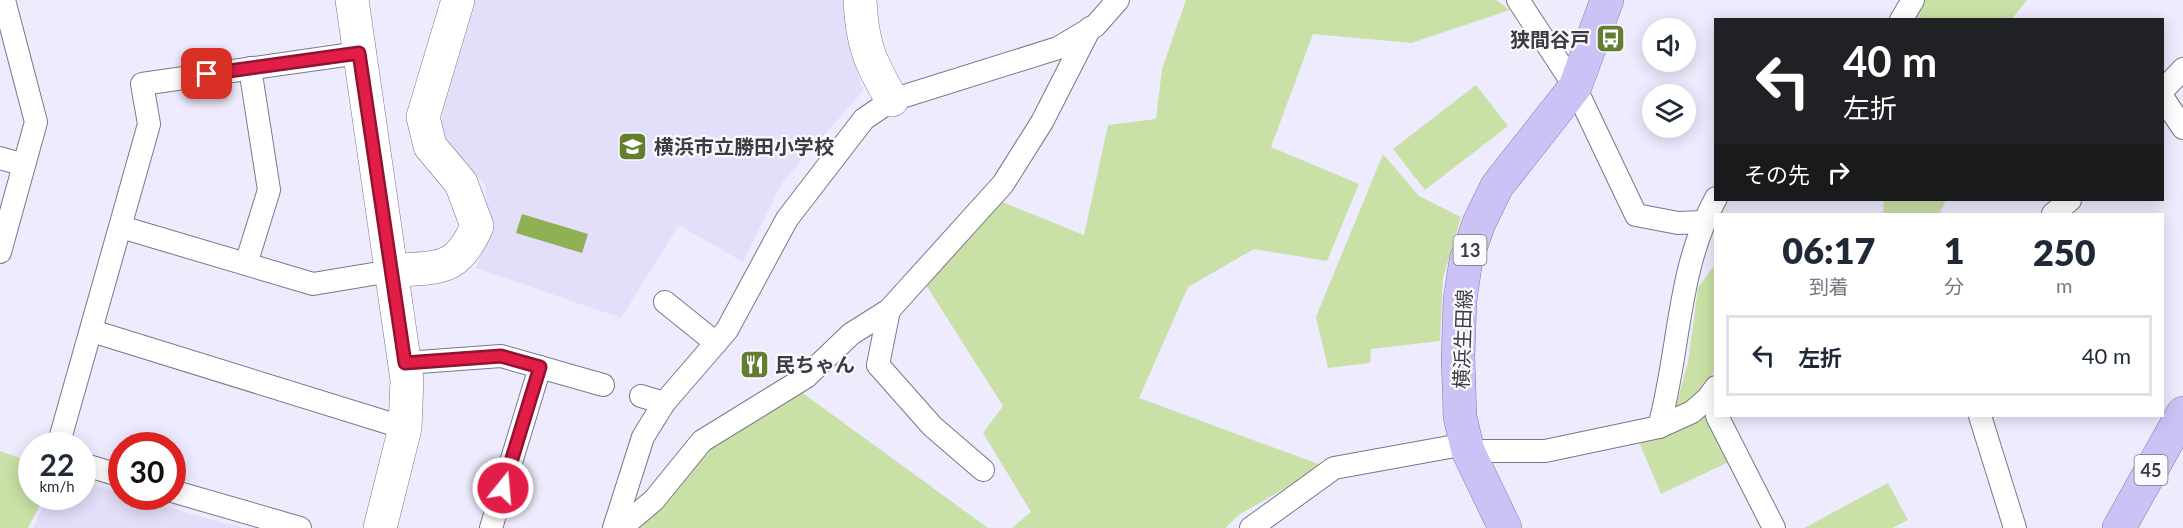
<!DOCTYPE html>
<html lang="ja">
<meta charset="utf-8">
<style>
:root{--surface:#fff;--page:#f6f6f7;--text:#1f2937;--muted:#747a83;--line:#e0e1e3}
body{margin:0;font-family:Lato,"Noto Sans JP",sans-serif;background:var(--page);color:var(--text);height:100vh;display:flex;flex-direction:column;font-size:22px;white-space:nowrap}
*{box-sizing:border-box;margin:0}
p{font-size:20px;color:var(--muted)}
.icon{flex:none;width:33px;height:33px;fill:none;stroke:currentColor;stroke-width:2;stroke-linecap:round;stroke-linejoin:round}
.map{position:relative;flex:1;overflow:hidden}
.sheet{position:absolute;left:1714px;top:213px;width:450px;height:204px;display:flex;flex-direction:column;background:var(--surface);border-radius:0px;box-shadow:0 3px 15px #0003}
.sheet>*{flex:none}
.banner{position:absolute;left:1714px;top:18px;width:450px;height:183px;border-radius:0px;box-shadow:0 3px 15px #0003;background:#202124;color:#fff;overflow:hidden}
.fabs{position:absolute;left:1642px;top:18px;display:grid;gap:12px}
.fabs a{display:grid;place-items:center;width:54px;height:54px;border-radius:50%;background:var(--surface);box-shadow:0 3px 15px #0003;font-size:30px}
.speed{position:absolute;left:18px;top:432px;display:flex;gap:12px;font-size:30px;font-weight:700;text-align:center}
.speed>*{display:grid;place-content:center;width:78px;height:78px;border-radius:50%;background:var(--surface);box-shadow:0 3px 15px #0003;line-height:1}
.speed small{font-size:15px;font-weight:400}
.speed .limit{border:9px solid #d22;background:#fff;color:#111}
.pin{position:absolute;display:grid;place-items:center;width:51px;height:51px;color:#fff;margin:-26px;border-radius:12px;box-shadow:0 3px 9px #0006}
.me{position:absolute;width:66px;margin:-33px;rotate:17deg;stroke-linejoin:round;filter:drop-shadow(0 0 4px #0008)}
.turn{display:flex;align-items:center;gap:21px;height:126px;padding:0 30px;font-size:27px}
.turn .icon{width:78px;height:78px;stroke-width:2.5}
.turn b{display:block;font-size:42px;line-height:51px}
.then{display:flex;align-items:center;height:57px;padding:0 30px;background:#0003;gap:12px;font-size:22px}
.eta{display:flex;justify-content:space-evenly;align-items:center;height:102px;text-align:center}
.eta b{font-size:36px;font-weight:800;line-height:42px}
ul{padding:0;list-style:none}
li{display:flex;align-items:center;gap:18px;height:81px;margin:0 12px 9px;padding:0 18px;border:3px solid var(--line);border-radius:0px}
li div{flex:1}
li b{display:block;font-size:22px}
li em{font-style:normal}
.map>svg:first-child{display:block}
.built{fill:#e3dffa}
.green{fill:#c9e1a6}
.water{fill:#8fb154}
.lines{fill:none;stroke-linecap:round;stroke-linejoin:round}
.street-casing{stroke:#7a7789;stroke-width:24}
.secondary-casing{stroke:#7a7789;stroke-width:34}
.primary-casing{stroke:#8478b3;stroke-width:34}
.street{stroke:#fff;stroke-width:22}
.secondary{stroke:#fff;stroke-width:33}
.primary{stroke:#cdc2f6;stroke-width:33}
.route-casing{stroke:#92132f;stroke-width:15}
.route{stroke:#e11d48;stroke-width:10}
.labels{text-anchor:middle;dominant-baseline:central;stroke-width:4.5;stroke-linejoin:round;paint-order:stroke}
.shield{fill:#fbfafe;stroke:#75747b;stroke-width:1.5}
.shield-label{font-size:18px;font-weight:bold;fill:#3c3b43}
.poi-label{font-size:20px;font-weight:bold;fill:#3c3b43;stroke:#fbfafe;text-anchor:start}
.street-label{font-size:20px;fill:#3c3b43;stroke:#fbfafe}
</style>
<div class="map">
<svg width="2183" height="528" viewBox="0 0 2183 528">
<rect width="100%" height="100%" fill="#eeebff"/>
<g class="built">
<path d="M 474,0 L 845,0 L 844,18 L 863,91 L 782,183 L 743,262 L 679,225 L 621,318 L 476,268 L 488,237 L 485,185 L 461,163 L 441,129 L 445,78 Z"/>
<path d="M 83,482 L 121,493 L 122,496 L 132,497 L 242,528 L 33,528 L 48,497 L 82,496 Z"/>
</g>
<g class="green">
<path d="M 1186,0 L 1496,0 L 1510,10 L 1411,43 L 1313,34 L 1271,147 L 1359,184 L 1327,261 L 1254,249 L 1188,287 L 1139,398 L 1324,466 L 1240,514 L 1225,528 L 1012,528 L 1031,512 L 983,433 L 1003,406 L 926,285 L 995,199 L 1084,235 L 1108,125 L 1156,119 L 1162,69 Z"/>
<path d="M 1925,0 L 2027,0 L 2012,19 L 1910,20 Z"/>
<path d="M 1476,85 L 1508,126 L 1425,190 L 1393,149 Z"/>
<path d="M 1383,154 L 1419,196 L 1461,217 L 1443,278 L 1440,341 L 1371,349 L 1370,363 L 1328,368 L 1316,317 Z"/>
<path d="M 1884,200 L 1946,200 L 1939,214 L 1883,214 Z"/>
<path d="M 1716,263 L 1716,369 L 1697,398 L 1674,413 L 1688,362 L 1698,288 Z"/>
<path d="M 797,389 L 988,528 L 633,528 L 706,446 Z"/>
<path d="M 1705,411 L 1733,460 L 1661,494 L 1638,440 Z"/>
<path d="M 0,451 L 31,462 L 32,496 L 44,497 L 28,528 L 0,528 Z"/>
<path d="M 1888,483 L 1908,520 L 1892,528 L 1804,528 Z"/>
</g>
<path class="water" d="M 522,214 L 588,234 L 582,253 L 516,233 Z"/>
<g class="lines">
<defs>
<g id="street">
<path d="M 1518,0 L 1575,87 L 1636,215 L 1678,223 L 1703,222"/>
<path d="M 1901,20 L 1913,0"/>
<path d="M 2163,90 L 2183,69"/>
<path d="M 2163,98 L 2183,128"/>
<path d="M 0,158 L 24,165"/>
<path d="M 2053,214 L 2070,200"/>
<path d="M 121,227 L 313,284 L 391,271"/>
<path d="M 0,252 L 36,122 L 4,0"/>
<path d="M 246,264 L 269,190 L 250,68"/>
<path d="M 665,302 L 716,343"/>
<path d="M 889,310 L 878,365 L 932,426 L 983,470"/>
<path d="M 92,331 L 405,428"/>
<path d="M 405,363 L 501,356 L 603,385"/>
<path d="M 641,396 L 664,403"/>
<path d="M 1717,416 L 1774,528"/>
<path d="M 1980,416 L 2015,528"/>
<path d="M 1659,427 C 1680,350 1677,269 1716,198"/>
<path d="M 58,446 L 146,135 L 149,124 L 142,84 L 359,53"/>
<path d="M 1468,451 L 1545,451 L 1659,427 L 1692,412 L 1708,398 L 1716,387"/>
<path d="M 82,464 L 122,476"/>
<path d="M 172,491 L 300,528"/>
<path d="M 491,528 L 540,367"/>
<path d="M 614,528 L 643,437 L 664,403 L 727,330 L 787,219 L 864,119 L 892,100 L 1058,48 L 1095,26 L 1118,0"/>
<path d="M 621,528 L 654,500 L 702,441 L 806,377 L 851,334 L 889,310 L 1003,184 L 1042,122 L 1090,28"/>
<path d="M 1251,528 L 1334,468 L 1466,444"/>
</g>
<g id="secondary">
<path d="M 352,0 L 407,380 L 405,428 L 380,528"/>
<path d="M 860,0 C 862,45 870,62 892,100"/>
<path d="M 391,271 C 438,266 456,274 477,226 L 461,183 L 430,146 L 423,117 L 458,0"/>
</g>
<g id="primary">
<path d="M 1505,528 L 1468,451 L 1460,417 L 1458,357 L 1460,300 L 1466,260 L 1479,223 L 1497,186 L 1575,87 L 1607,0"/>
<path d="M 2119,528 L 2183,413"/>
</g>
</defs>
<use href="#street" class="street-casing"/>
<use href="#secondary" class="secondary-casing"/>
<use href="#primary" class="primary-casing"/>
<use href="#street" class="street"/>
<use href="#secondary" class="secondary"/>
<use href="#primary" class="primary"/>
</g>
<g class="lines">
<defs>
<path id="route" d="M 207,74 L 359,53 L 405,363 L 501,356 L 540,367 L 503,488"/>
</defs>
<use href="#route" class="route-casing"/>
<use href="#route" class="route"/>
</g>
<defs>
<symbol id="bus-square" viewBox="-11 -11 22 22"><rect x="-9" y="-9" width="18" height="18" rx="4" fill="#637d31" stroke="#fbfafe"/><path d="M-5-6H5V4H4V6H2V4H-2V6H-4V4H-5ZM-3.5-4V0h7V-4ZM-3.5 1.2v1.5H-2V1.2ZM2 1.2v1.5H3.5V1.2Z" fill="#fff"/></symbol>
<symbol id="school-square" viewBox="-11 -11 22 22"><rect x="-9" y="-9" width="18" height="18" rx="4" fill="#637d31" stroke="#fbfafe"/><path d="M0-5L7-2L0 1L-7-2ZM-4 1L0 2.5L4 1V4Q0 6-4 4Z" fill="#fff"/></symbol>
<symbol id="restaurant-square" viewBox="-11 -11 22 22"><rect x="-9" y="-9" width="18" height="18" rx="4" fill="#637d31" stroke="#fbfafe"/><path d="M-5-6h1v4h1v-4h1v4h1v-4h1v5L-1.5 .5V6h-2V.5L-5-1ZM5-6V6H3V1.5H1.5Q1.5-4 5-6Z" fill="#fff"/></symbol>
</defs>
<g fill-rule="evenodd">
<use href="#bus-square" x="1594" y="22" width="33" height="33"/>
<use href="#school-square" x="616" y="130" width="33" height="33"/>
<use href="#restaurant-square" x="738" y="348" width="33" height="33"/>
</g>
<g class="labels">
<g class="shield">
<rect x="1453.5" y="235" width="33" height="30" rx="4.5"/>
<rect x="2134.5" y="455" width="33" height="30" rx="4.5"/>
</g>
<g class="shield-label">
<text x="1470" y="250">13</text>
<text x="2151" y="470">45</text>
</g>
<g class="poi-label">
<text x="1590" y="39" text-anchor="end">狭間谷戸</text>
<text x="654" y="146">横浜市立勝田小学校</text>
<text x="775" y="364">民ちゃん</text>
</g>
<g class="street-label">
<text transform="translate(1462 339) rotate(-88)">横浜生田線</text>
</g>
</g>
</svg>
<div class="fabs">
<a><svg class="icon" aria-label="sound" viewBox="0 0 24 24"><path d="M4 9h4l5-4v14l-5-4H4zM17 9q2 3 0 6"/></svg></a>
<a><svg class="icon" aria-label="layers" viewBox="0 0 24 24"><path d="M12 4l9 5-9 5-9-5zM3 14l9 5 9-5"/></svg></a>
</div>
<div class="speed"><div>22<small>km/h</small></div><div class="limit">30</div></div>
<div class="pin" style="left:207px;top:74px;background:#d93025"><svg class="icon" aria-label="arrive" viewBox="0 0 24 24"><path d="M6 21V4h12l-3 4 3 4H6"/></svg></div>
<svg class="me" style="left:503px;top:488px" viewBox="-20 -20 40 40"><circle r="17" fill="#e11d48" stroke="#fff" stroke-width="3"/><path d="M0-11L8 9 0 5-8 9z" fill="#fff"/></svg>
<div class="banner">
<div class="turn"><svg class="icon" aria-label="left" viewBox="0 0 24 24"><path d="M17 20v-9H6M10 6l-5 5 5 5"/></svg><div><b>40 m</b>左折</div></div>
<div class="then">その先<svg class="icon" aria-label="right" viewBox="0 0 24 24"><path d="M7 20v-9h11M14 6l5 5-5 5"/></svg></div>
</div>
<section class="sheet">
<div class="eta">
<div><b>06:17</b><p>到着</p></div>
<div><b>1</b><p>分</p></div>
<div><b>250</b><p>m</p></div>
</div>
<ul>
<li><svg class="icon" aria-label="left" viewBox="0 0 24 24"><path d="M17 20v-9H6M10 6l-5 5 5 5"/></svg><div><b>左折</b></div><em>40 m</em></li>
</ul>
</section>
</div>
